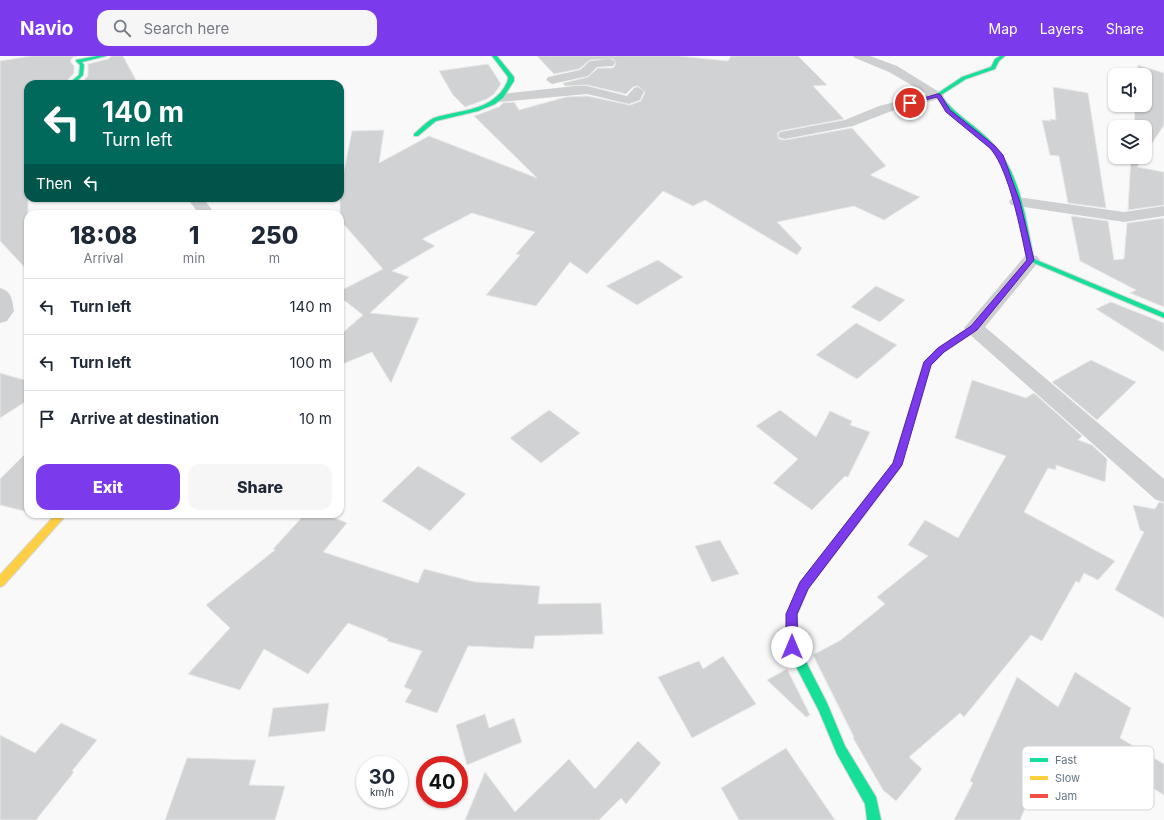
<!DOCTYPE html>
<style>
:root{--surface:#fff;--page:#f6f6f7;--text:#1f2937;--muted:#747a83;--line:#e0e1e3;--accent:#7c3aed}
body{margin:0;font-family:Inter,sans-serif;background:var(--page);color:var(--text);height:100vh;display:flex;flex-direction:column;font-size:15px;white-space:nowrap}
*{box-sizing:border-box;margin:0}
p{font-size:13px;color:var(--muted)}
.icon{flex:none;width:22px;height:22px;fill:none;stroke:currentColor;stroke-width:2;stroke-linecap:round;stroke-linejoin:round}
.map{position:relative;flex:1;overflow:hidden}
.details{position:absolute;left:24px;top:154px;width:320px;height:308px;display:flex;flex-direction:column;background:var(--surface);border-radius:12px;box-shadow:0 1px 3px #0004}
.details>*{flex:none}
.hud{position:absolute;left:24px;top:24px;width:320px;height:122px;border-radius:12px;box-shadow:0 1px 3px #0004;background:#00695c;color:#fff;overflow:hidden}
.buttons{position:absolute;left:1108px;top:12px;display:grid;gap:8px}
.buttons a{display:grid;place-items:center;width:44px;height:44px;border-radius:8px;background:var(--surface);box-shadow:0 1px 3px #0004;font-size:20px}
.speed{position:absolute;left:356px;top:700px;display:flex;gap:8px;font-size:20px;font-weight:700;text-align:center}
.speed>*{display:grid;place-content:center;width:52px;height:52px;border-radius:50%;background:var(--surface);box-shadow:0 1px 3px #0004;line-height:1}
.speed small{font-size:10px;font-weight:400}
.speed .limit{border:6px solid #d22;background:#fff;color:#111}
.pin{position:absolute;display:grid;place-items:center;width:34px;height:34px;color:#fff;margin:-17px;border:2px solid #fff;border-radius:50%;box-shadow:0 1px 4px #0007}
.me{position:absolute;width:44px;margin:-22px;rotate:0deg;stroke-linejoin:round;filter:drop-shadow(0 0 3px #0008)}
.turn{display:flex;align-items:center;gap:14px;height:84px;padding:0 12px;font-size:18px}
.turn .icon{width:52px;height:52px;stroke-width:2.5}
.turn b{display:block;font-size:28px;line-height:34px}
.then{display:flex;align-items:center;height:38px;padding:0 12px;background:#0003;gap:8px;font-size:15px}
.eta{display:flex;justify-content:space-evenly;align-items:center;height:68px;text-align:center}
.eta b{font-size:24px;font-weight:800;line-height:28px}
.action{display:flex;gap:8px;margin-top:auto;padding:8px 12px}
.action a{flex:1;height:46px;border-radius:12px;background:var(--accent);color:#fff;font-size:16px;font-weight:800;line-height:46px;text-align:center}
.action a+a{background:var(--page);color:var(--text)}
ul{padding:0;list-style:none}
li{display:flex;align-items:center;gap:12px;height:56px;padding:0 12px;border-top:1px solid var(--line)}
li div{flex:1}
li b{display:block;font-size:15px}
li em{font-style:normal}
header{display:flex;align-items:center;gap:24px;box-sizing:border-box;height:56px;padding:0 20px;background:var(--accent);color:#fff}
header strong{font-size:19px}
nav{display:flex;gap:22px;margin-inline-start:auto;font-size:14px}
.search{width:280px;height:36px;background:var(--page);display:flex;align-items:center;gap:10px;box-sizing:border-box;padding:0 14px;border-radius:12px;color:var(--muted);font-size:15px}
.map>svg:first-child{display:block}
.building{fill:#d0d2d3;stroke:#e8e8e8}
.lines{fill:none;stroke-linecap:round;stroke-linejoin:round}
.fast-casing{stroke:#d5d6d7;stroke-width:2}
.slow-casing{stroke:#d5d6d7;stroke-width:2}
.jam-casing{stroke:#d5d6d7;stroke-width:2}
.street{fill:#cecfd0;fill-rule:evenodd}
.fast{fill:#16e098;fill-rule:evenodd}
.slow{fill:#ffcf43;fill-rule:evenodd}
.jam{fill:#f24e42;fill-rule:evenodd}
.route{fill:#7c3aed;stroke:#51269a}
.key{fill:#fff;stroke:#d1d6da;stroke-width:1}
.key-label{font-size:11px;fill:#657683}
</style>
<header>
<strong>Navio</strong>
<div class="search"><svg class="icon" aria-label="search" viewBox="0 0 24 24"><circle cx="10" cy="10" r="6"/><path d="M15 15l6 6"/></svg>Search here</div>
<nav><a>Map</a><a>Layers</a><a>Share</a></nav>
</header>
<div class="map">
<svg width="1164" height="764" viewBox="0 0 1164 764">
<rect width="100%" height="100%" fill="#f9f9f9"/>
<g class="building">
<path d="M 31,0 L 77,0 L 73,1 L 70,5 L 74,10 L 74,17 L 64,28 L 28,28 L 28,215 L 0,185 L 0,5 Z"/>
<path d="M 112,0 L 123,0 L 138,28 L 80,28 L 88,20 L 88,8 L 108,3 Z"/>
<path d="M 537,0 L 678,0 L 728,5 L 731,0 L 798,0 L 827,29 L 813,30 L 844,63 L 780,75 L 777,78 L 779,83 L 785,84 L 852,72 L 886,110 L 870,119 L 920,141 L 884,164 L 854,150 L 777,166 L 802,192 L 797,199 L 705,144 L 693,150 L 663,135 L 587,218 L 570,206 L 536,250 L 486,239 L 520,199 L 516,198 L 535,176 L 472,157 L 422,183 L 435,190 L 392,215 L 409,221 L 370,257 L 419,262 L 391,327 L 372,296 L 340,309 L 340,279 L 363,259 L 340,241 L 340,235 L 383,213 L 340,164 L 340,135 L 352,75 L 384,74 L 379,107 L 429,80 L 537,122 L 474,60 L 499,51 L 503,47 L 514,46 L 519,54 L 566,41 L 587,40 L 630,49 L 641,45 L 645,36 L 638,30 L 633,31 L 626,38 L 587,29 L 565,30 L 563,27 L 588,21 L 598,12 L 613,12 L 616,8 L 613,3 L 590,4 L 579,13 L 554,18 Z"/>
<path d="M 488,8 L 501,28 L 494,38 L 487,43 L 465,51 L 453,39 L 439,15 Z"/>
<path d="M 1138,9 L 1164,17 L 1164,69 L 1145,98 L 1145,71 L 1134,71 L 1135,49 L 1145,49 L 1145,19 L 1137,19 Z"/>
<path d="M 1053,31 L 1088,37 L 1106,152 L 1068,147 L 1059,100 L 1050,99 L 1042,64 L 1051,65 L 1050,63 L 1056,64 Z"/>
<path d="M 1131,101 L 1143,101 L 1137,111 L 1164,116 L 1164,149 L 1128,154 Z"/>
<path d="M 1071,160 L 1108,165 L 1114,204 L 1124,203 L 1127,167 L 1164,162 L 1164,251 L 1130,237 L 1136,234 L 1080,205 Z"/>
<path d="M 658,204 L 683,221 L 637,249 L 606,230 Z"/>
<path d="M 876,230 L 905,244 L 880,266 L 851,251 Z"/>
<path d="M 1111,246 L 1164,267 L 1164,296 L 1096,253 Z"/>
<path d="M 856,267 L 897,289 L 857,323 L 816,299 Z"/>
<path d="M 1091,304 L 1136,326 L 1097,364 L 1052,326 Z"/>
<path d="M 0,317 L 28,325 L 28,344 L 0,362 Z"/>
<path d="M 972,324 L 1026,342 L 1034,337 L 1082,380 L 1078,384 L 1092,389 L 1107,403 L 1105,426 L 1056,409 L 1056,414 L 1048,412 L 1024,456 L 1115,505 L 1098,524 L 1084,517 L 1079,527 L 1076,525 L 1042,585 L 1031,579 L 964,661 L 960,657 L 909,701 L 922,713 L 896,745 L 883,734 L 853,682 L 854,681 L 813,599 L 841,584 L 885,548 L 877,541 L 928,500 L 908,489 L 925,464 L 958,482 L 1006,400 L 955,382 Z"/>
<path d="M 549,354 L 580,377 L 541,407 L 510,382 Z"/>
<path d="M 780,354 L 816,381 L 830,355 L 852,365 L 850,369 L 870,376 L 848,421 L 845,420 L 812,454 L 773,427 L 798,403 L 756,370 Z"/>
<path d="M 28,395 L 28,456 L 0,449 L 0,423 Z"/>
<path d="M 418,410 L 466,438 L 430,475 L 382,445 Z"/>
<path d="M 1159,446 L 1164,447 L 1164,562 L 1115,534 L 1144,476 L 1140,474 L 1133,449 L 1155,453 Z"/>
<path d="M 305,458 L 325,458 L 347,467 L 323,496 L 418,527 L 424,513 L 475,526 L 540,530 L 538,548 L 601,547 L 603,578 L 535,580 L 533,593 L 468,590 L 437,657 L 405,646 L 412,634 L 404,631 L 422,595 L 387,585 L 388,583 L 348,567 L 308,618 L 264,593 L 240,634 L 188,618 L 230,572 L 206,549 L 275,494 L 273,493 Z"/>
<path d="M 720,484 L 739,518 L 712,526 L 695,490 Z"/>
<path d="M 723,600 L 756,648 L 692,682 L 658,621 L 699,605 L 703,613 Z"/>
<path d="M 787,613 L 810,659 L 806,661 L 767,624 Z"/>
<path d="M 1075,616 L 1131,652 L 1120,682 L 1164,708 L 1164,739 L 1109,705 L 1097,725 L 1068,702 L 1055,720 L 1043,710 L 1020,764 L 954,764 L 973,727 L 970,725 L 1017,621 L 1058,651 Z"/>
<path d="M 329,647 L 325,675 L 268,681 L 273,652 Z"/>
<path d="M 485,658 L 489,672 L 514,662 L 522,686 L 467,709 L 456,669 Z"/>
<path d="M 61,667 L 97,684 L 72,715 L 74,716 L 36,764 L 0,764 L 0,679 L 35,697 Z"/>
<path d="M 638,685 L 661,707 L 626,748 L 621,742 L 599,764 L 465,764 L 485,716 L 515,756 L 569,703 L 595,733 Z"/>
<path d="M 786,692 L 794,704 L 835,764 L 739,764 L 721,732 Z"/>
<path d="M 187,702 L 256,704 L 249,729 L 285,730 L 275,764 L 165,764 Z"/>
</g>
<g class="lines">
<defs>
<g id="fast">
<path d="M 97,0 L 106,0 L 82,6 L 84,9 L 83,19 L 74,28 L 68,28 L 79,19 L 80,9 L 76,5 L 76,4 Z"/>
<path d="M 492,0 L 497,0 L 514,21 L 514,25 L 503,42 L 495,48 L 478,55 L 436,65 L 418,80 L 414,80 L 414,78 C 420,73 427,65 434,62 C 458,54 488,56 504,32 C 506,28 508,26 508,21 Z"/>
<path d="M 1000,0 L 1005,0 L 999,5 L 995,13 L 966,23 L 941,39 C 955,60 978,70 994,89 C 1021,119 1026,165 1034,203 L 1164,257 L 1164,262 L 1027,204 C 1020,167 1016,121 990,92 C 974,72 950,61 935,39 L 962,21 L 991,11 L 995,3 Z"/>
<path d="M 810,517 L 814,519 L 815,522 L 808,533 L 797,559 L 798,590 L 827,647 L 845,690 L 876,741 L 881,764 L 867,764 L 865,748 L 837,698 L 819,655 L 786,591 L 787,559 L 800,527 L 806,519 Z"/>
</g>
<g id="slow">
<path d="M 974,269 L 977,270 L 978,272 L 977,274 L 944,296 L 931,309 L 920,346 L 919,348 L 913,348 L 912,346 L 924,306 L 938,292 Z"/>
<path d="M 56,458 L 67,458 L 4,529 L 0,531 L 0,519 Z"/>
</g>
<path id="jam" d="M 916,343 L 920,346 L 900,412 L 814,525 L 810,527 L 806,525 L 805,522 L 806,519 L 893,408 L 912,346 Z"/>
</defs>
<use href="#fast" class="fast-casing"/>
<use href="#slow" class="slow-casing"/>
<use href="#jam" class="jam-casing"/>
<g class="street">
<path d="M 853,0 L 870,0 L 897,10 L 944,39 L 943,42 L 889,56 L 853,70 L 785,83 L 780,82 L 778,79 L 780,76 L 845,64 L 879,50 L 927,38 L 889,16 L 855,2 Z"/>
<path d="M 609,3 L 613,4 L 615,7 L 613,10 L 597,11 L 588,20 L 552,28 L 546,24 L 548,21 L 580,14 L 590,5 Z"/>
<path d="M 575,30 L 587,30 L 627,40 L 634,32 L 638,31 L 644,35 L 640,44 L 629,48 L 587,38 L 500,46 L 494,42 L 500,38 Z"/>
<path d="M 1017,141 L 1124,156 L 1164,150 L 1164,160 L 1124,166 L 1011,149 L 1009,146 L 1011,143 Z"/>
<path d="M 187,142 L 203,142 L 215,158 L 199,158 Z"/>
<path d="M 1031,199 L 1037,200 L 1040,204 L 985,271 L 1164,423 L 1164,446 L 1156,444 L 967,276 L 964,272 L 1025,200 Z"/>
<path d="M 0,232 C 12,235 12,244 14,255 L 7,265 L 0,267 Z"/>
</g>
<use href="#fast" class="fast"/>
<use href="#slow" class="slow"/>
<use href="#jam" class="jam"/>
</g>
<path class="route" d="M 937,38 L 940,38 L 950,54 L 995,90 L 1003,99 L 1020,146 L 1034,204 L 977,274 L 944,296 L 931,309 L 902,409 L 808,533 L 797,558 L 798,591 L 796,595 L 792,597 L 788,595 L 786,591 L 786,558 L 800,526 L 893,407 L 924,306 L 938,292 L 971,270 L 1027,204 C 1020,173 1010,117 991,93 L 946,56 L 937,41 L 910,48 L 907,47 Z"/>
<rect x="1022" y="690" width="132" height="64" rx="6" class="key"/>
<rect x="1030" y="702" width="18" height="4" fill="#16e098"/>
<rect x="1030" y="720" width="18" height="4" fill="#ffcf43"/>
<rect x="1030" y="738" width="18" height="4" fill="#f24e42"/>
<g class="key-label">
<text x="1055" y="708">Fast</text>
<text x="1055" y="726">Slow</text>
<text x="1055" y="744">Jam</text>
</g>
</svg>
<div class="buttons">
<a><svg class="icon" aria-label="sound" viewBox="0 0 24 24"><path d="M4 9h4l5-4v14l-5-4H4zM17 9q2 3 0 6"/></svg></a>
<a><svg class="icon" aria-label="layers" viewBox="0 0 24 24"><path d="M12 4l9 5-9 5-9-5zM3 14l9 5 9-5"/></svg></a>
</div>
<div class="speed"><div>30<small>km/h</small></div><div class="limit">40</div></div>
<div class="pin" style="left:910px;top:47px;background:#d93025"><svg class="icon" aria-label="arrive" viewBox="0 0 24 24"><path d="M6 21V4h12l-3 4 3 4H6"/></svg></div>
<svg class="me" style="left:792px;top:591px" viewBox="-20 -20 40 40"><circle r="19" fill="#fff"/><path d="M0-13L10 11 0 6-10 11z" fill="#7c3aed"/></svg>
<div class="hud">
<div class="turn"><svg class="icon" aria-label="left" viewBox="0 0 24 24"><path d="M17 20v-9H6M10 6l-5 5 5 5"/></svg><div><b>140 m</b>Turn left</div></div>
<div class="then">Then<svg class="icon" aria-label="left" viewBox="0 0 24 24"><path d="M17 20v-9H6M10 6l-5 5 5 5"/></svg></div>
</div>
<section class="details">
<div class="eta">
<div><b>18:08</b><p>Arrival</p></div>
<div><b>1</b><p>min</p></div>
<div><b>250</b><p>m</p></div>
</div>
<ul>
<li><svg class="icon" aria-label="left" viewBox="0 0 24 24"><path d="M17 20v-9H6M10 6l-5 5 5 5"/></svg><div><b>Turn left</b></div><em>140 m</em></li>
<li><svg class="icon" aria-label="left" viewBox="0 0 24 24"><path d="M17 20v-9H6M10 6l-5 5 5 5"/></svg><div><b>Turn left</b></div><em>100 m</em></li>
<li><svg class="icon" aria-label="arrive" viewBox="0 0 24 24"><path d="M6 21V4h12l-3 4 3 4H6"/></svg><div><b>Arrive at destination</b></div><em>10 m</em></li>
</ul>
<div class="action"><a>Exit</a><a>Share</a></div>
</section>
</div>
